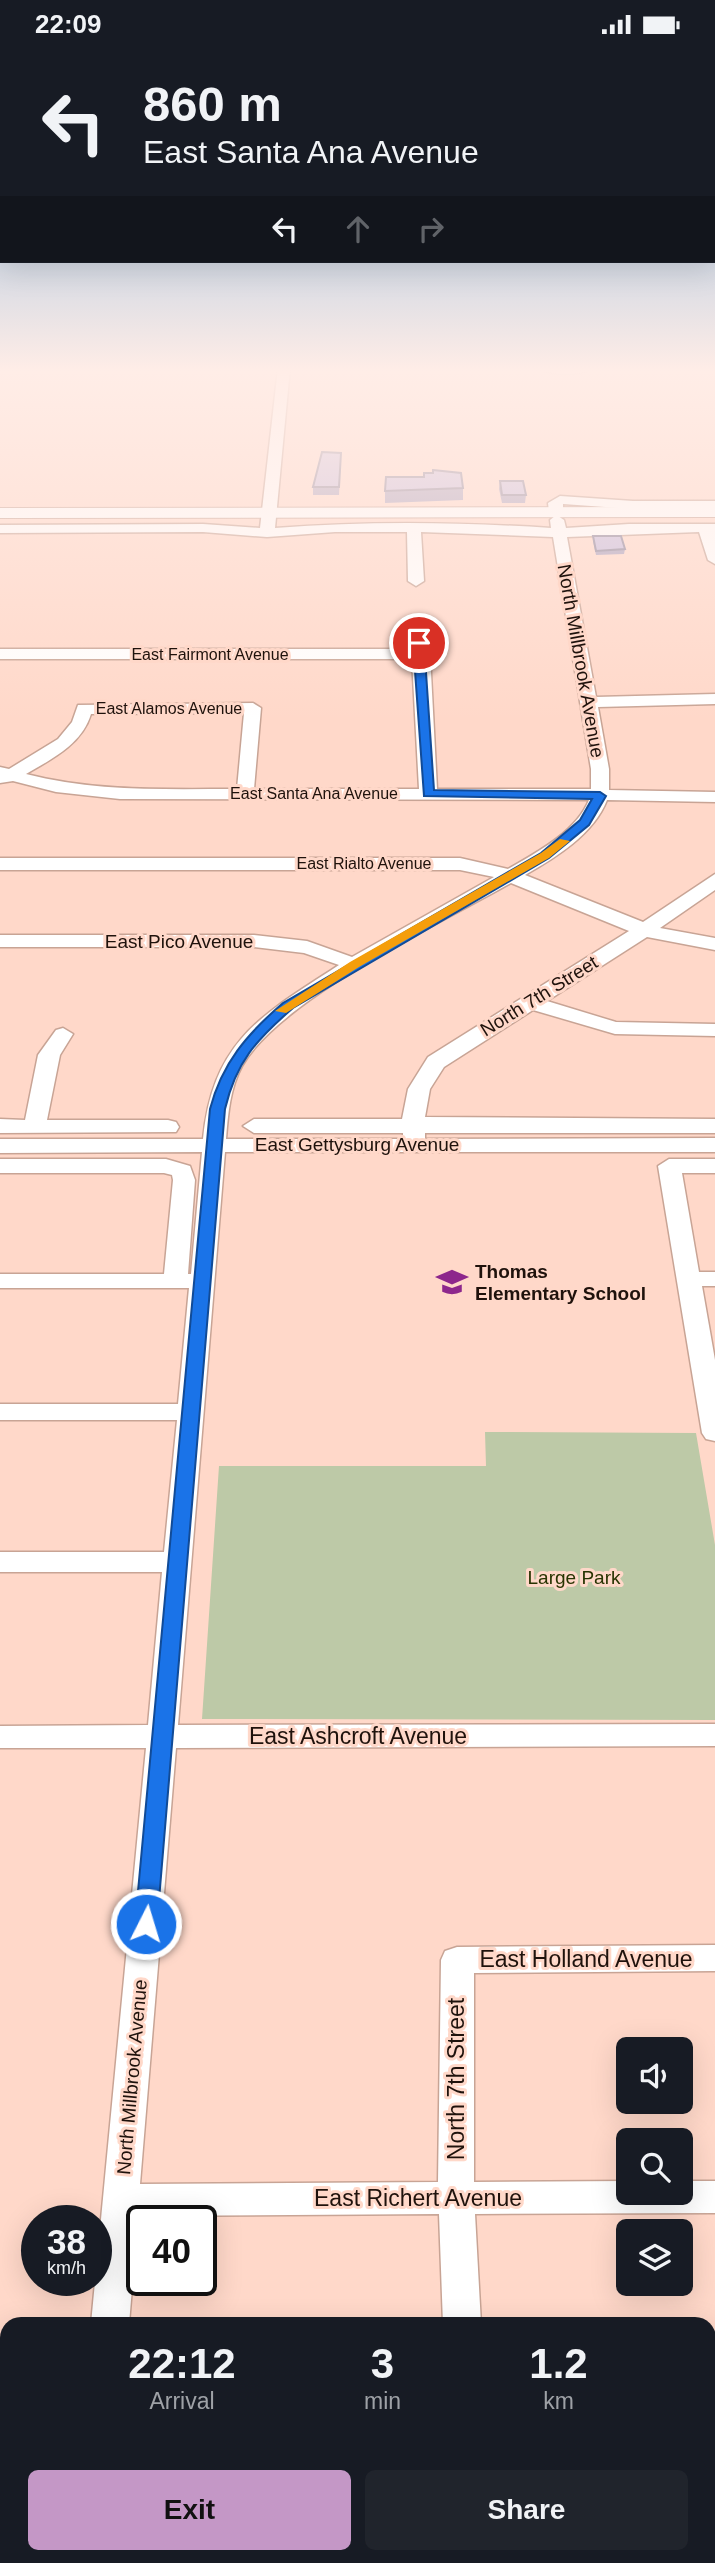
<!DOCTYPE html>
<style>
:root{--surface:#171b24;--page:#20242c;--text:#f1f3f6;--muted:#9ea1a6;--accent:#c497c6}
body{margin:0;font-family:Helvetica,sans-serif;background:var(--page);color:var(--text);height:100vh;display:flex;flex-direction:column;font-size:26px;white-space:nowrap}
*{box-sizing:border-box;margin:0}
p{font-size:23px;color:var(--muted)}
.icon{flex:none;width:38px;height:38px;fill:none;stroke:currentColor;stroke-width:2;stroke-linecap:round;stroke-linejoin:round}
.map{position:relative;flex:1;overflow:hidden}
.drawer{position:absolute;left:0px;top:2268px;width:716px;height:247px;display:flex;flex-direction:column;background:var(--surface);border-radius:21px 21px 0 0;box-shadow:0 7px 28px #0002}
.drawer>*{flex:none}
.hud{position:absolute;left:0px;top:0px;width:716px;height:214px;box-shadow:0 7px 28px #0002;background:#171b24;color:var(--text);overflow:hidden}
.buttons{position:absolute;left:616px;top:1988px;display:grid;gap:14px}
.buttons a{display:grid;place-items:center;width:77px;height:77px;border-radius:10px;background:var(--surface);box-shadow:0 7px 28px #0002;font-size:35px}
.speed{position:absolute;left:21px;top:2156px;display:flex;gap:14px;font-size:35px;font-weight:700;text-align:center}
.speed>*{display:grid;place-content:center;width:91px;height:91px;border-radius:50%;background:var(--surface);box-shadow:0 7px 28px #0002;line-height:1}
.speed small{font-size:18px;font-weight:400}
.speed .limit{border:4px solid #111;border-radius:10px;background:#fff;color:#111}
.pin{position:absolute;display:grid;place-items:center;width:60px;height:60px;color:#fff;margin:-30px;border:4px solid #fff;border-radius:50%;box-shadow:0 2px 7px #0007}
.me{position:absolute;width:77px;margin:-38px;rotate:5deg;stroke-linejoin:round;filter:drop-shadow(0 0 5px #0008)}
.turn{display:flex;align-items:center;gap:24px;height:147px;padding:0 28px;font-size:32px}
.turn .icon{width:91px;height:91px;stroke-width:2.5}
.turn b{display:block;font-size:49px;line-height:60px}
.lanes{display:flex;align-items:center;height:66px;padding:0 28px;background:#0003;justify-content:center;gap:35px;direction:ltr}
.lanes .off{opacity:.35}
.eta{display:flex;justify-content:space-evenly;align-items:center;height:119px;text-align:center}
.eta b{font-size:42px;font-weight:600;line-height:49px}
.button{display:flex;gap:14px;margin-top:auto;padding:14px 28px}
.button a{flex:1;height:80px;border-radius:10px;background:var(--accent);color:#111;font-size:28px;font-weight:600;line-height:80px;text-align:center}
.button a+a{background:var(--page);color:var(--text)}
.status{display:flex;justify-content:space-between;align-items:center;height:49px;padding:0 35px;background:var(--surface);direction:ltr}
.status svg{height:19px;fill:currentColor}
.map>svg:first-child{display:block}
.green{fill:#bdc9a7}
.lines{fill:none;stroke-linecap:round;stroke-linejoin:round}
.minor-casing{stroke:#c8a495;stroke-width:3}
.major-casing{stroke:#c8a495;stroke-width:2}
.minor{fill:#fff;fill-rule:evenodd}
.major{fill:#fff;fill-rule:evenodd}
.wall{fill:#aca1bd}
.building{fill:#c8bbdc;stroke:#8c839a;stroke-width:2}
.route{fill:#1a73e8;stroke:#114b97;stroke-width:2}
.slow{fill:#f59e0b}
.labels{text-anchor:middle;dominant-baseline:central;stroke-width:6;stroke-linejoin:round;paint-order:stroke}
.far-street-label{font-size:16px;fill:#1f120c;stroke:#ffd8c9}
.street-label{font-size:19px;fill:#1f120c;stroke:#ffd8c9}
.poi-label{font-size:19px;font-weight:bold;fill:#1f120c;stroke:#ffd8c9;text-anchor:start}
.park-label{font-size:19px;fill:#283402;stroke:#ffd8c9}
.near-street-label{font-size:23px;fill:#1f120c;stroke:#ffd8c9}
</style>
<div class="status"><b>22:09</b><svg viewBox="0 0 49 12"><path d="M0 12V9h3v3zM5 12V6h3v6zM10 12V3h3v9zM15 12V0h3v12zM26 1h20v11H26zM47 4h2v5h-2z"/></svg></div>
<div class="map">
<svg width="715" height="2514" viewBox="0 0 715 2514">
<rect width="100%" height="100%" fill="#ffd8c9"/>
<path class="green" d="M 485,1383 L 696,1384 L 715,1496 L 715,1671 L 202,1670 L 219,1417 L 486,1417 Z"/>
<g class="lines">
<defs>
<g id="minor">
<path d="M 278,319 L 290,319 L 275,479 C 367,472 459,473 551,479 L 550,471 L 555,467 L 549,463 L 548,454 L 560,447 L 633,452 L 715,452 L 715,460 L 633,460 L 563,455 L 563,463 L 558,467 L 564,471 L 566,479 L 629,475 L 715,475 L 715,515 L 708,511 L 699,483 L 567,488 L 596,648 L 715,645 L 715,655 L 598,658 L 609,720 L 609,741 L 715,743 L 715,753 L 607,751 C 594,785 555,809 525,826 L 643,873 L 715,825 L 715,841 L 660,879 L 715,889 L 715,901 L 647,888 L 547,952 L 616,973 L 715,975 L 715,987 L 615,985 L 533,961 L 444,1018 L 430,1040 L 425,1068 L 715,1070 L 715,1084 L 425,1084 L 425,1090 L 715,1089 L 715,1103 L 225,1103 L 178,1676 L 715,1675 L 715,1697 L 176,1699 L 140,2135 L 438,2133 L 441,1911 L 445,1902 L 457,1898 L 715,1896 L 715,1922 L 474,1924 L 474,2133 L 628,2132 L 628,2144 L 681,2144 L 681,2132 L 715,2132 L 715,2164 L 475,2165 L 481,2275 L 443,2275 L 439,2165 L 138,2167 L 129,2275 L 91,2275 L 146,1699 L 0,1699 L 0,1677 L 148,1676 L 162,1523 L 0,1523 L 0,1503 L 164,1503 L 177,1371 L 0,1371 L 0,1355 L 178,1355 L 189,1239 L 0,1239 L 0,1225 L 164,1225 L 173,1131 L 172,1126 L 164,1124 L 0,1124 L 0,1110 L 166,1110 L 190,1117 L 195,1131 L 188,1225 L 191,1225 L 202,1103 L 0,1104 L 0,1090 L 203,1090 C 213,991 262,966 339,916 L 304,904 L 254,898 L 0,898 L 0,886 L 254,886 L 307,892 L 352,908 L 494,828 L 460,821 L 0,821 L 0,809 L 460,809 L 508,820 C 536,804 576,783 589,751 L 120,750 L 56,743 L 13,732 L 0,734 L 0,718 L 9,720 L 58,690 L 72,673 L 78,656 L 253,654 L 261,659 L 254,740 L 419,740 L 412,610 L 0,610 L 0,600 L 411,600 L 413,585 L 421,580 L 429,585 L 437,740 L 591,740 L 591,720 L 553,488 L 421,483 L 424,532 L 416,537 L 408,532 L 407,483 L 335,483 L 267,488 L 203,483 L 0,484 L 0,476 L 203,475 L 260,479 ZM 244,664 L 237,740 C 166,740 95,743 26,725 C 52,710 82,695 91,665 ZM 511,834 L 629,882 L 428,1008 L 408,1040 L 402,1070 L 254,1070 L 243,1077 L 254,1084 L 403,1084 L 403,1090 L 226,1090 C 228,1065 230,1039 242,1017 C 279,951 442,873 511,834 Z"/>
<path d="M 538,319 L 590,319 L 590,320 C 580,327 548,326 538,319 Z"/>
<path d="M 63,979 L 73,985 L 60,1006 L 47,1071 L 168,1071 L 176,1073 L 179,1078 L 176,1083 L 0,1084 L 0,1070 L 25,1071 L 38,1006 L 56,981 Z"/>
<path d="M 669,1110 L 715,1110 L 715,1124 L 682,1124 L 699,1223 L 715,1223 L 715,1237 L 702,1237 L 715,1311 L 715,1392 L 706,1390 L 702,1384 L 658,1117 Z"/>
<rect x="0" y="2386" width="7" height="38"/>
<rect x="709" y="2426" width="6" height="40"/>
<rect x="69" y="2508" width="40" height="6"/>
<rect x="452" y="2508" width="40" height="6"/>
</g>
<path id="major" d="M 715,458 L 715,468 L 0,469 L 0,459 Z"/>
</defs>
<use href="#minor" class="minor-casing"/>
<use href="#major" class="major-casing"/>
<use href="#minor" class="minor"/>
<use href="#major" class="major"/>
</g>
<g class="wall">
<path d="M 341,404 L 339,446 L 313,446 L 313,438 Z"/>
<path d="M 424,428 L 463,439 L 463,451 L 385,454 L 385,442 Z"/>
<path d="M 500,432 L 526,446 L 525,454 L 502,454 L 499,440 Z"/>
<path d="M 593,487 L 625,500 L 624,505 L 596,506 L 593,492 Z"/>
</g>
<g class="building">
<path d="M 322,403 L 341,404 L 339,438 L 313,438 Z"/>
<path d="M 433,421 L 461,424 L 463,439 L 385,442 L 386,428 L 424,428 L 424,424 L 433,424 Z"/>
<path d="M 500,432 L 523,432 L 526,446 L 502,446 Z"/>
<path d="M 593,487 L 621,487 L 625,500 L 596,502 Z"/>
</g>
<linearGradient id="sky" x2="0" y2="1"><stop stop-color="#81b4de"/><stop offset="0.48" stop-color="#ffede7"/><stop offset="1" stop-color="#ffede7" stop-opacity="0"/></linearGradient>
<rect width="715" height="671" fill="url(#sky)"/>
<path class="route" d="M 419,591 L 424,594 L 434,741 L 600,743 L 606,747 L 589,776 L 549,809 L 293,959 C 256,991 236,1013 225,1060 L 157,1875 L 153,1881 L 146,1883 L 138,1881 L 135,1875 L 210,1060 C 222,1014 247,985 283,954 L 541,804 L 580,771 L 592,750 L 424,747 L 413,594 Z"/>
<path class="slow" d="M 560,790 L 570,792 L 549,809 L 359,918 L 286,964 L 275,962 L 350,913 L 541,804 Z"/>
<defs>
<symbol id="school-bare" viewBox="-9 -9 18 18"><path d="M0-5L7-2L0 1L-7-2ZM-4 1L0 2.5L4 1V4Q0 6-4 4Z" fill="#8d278c" stroke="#ffd8c9" stroke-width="2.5" paint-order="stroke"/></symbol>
</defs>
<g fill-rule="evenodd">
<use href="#school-bare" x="430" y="1211" width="44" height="44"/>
</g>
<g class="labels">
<g class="far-street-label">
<text x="210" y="605">East Fairmont Avenue</text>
<text x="169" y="659">East Alamos Avenue</text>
<text x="314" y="744">East Santa Ana Avenue</text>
<text x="364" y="814">East Rialto Avenue</text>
</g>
<g class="street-label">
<text transform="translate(581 612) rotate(80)">North Millbrook Avenue</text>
<text x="179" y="892">East Pico Avenue</text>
<text transform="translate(539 947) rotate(-32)">North 7th Street</text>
<text x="357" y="1095">East Gettysburg Avenue</text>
<text transform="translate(132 2028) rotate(-85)">North Millbrook Avenue</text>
</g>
<g class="poi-label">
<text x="475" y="1222">Thomas<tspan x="475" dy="22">Elementary School</tspan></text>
</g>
<g class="park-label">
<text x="574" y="1528">Large Park</text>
</g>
<g class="near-street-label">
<text x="358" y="1687">East Ashcroft Avenue</text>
<text x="586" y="1910">East Holland Avenue</text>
<text transform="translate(456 2030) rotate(-90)">North 7th Street</text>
<text x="418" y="2149">East Richert Avenue</text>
</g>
</g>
</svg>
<div class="buttons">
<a><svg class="icon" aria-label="sound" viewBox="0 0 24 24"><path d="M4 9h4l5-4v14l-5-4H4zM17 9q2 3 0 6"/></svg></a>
<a><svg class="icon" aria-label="search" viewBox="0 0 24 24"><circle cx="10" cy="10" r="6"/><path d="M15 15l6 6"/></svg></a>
<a><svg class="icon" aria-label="layers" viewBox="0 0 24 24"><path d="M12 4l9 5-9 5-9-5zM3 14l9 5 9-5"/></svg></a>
</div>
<div class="speed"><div>38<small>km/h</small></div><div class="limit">40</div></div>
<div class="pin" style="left:419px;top:594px;background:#d93025"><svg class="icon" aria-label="arrive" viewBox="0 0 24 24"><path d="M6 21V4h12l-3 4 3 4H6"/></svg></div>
<svg class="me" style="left:146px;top:1875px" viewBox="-20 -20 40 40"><circle r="17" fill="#1a73e8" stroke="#fff" stroke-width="3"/><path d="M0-11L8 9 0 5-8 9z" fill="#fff"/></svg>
<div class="hud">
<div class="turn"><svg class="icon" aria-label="left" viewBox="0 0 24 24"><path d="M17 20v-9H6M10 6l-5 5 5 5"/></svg><div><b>860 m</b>East Santa Ana Avenue</div></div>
<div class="lanes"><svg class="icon" aria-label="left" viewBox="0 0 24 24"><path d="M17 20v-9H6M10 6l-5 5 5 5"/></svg><svg class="icon off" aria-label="ahead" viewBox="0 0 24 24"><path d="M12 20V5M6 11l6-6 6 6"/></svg><svg class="icon off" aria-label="right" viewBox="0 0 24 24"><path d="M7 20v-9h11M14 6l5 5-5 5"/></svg></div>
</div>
<section class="drawer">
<div class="eta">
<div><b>22:12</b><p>Arrival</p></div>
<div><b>3</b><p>min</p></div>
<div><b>1.2</b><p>km</p></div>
</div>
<div class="button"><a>Exit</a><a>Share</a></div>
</section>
</div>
